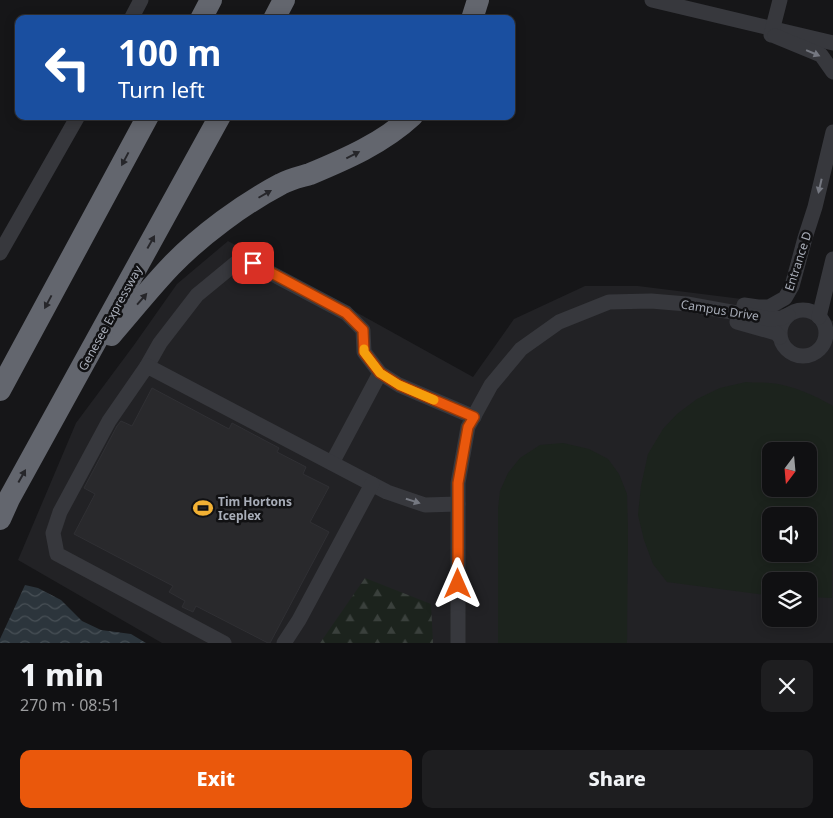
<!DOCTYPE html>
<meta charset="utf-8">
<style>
:root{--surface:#101012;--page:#1e1e20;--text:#f1f3f6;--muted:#9c9d9f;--line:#303032;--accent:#ea580c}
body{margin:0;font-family:"Noto Sans",sans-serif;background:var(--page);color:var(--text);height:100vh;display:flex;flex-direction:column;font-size:19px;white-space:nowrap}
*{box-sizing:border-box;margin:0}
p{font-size:16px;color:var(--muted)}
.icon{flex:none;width:28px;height:28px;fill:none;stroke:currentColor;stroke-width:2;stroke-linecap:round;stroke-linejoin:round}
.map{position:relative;height:643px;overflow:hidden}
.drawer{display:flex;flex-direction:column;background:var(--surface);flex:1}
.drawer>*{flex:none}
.banner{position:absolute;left:15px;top:15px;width:500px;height:105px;border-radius:10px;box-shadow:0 2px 12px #0003,0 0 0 1px var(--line);background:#1a4fa0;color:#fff;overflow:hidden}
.needle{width:32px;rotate:196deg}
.controls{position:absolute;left:762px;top:442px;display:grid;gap:10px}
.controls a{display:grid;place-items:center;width:55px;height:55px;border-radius:10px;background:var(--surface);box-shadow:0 2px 12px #0003,0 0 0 1px var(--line);font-size:25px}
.pin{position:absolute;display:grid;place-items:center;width:42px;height:42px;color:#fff;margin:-21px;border-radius:10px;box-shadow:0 2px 8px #0006}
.me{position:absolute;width:55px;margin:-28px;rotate:0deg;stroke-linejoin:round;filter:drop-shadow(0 0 4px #0008)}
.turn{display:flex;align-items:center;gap:18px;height:105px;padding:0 20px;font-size:22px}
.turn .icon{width:65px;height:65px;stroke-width:2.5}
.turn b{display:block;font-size:35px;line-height:42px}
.round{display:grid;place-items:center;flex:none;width:52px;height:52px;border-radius:10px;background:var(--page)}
.head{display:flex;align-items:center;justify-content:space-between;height:85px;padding:0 20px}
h1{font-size:30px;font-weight:800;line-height:38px}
.cta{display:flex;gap:10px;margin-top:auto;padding:10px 20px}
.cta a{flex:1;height:58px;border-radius:10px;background:var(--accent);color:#fff;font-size:20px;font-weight:800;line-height:58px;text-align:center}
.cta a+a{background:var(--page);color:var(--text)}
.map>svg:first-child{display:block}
.built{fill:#222225;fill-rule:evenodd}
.green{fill:#1c231d;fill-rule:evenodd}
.forest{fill:url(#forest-firs)}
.water{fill:url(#water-waves)}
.building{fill:#29292c;stroke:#303034}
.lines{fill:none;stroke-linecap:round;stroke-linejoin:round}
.minor{stroke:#37383d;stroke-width:15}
.highway{stroke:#63666e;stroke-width:22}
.oneway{fill:#757881}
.oneway2{fill:#26262a}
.route-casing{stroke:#983908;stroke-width:12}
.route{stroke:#ea580c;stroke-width:9}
.slow{stroke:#f59e0b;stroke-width:9}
.labels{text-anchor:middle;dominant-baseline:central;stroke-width:5;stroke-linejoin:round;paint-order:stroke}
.street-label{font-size:12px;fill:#a8adb8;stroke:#111113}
.poi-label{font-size:12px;font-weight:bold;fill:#a8adb8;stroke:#111113;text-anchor:start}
</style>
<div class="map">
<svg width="833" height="643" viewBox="0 0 833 643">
<defs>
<pattern id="forest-firs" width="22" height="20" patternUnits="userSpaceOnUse" patternTransform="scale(1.25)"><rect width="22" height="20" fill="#1c231d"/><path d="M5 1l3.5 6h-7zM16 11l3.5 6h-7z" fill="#3a403c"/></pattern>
<pattern id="water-waves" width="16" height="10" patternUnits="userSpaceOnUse" patternTransform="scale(1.25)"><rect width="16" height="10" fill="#2c353c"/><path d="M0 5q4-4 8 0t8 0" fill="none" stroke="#485056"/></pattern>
</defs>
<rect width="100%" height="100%" fill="#161618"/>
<path class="built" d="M 228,241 L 473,377 L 514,319 L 585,286 L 638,286 L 742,299 L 833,321 L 833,643 L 162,643 L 18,560 L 76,423 L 134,345 L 177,284 ZM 771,451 L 809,451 L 809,489 L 771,489 ZM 771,516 L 809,516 L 809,554 L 771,554 ZM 771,581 L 809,581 L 809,619 L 771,619 Z"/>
<g class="green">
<path d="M 746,382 C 754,383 762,382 770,383 C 792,385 814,395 833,406 L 832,598 L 809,597 L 809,581 L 771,581 L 771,595 L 758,594 L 667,582 L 653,564 L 644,540 L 638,515 L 641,486 L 648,454 L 663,429 L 677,414 L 697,399 L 720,388 ZM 771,451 L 809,451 L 809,489 L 771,489 ZM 771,516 L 809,516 L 809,554 L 771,554 Z"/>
<path d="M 563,443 L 589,449 L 608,459 L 619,474 L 627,494 L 628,531 L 627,643 L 498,643 L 498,509 L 500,491 L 508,473 L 520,458 L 540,445 Z"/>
</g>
<path class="forest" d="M 365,578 L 431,604 L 433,643 L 320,643 Z"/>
<path class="water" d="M 25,585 L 38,588 L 61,600 L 82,621 L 101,630 L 131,634 L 146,643 L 0,643 L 0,639 Z"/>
<path class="building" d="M 152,388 L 229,429 L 232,423 L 279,448 L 277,452 L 306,467 L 303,474 L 329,487 L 310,522 L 329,532 L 270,643 L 268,643 L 196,606 L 193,612 L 182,607 L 185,601 L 169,592 L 173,586 L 74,534 L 95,494 L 84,488 L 117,426 L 121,421 L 132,426 Z"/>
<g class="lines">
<g class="minor">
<path d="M 652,0 L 833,43"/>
<path d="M 131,19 L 141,0"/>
<path d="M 771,35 L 780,0"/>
<path d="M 775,36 L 821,55 L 833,72"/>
<path d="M 0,253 L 78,116"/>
<path d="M 744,305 L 758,307 L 769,307 L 785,298 L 792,286 L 805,238 L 815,207 L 833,132"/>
<circle cx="803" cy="333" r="23"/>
<path d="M 819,317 L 833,259"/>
<path d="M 737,322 L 776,333 L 780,337"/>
<path d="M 147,366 L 160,343 L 197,295 L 242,258 L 346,313 L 363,330 L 364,352 L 380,373 L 399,385 L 474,417"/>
<path d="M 332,463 L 380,373"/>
<path d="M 224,643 L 57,554 L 53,533 L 60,512 L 109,421 L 147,366 L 387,492 L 425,505 L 458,504"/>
<path d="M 284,643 L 299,620 L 372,484"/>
<path d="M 458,643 L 458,483 L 468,427 L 491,385 L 521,349 L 559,322 L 609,302 L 651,301 L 687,304 L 770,319 L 782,318 L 788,315"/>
</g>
<g class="highway">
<path d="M 201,19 L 211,0"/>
<path d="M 274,19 L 284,0"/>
<path d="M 472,19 L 478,0"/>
<path d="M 111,335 C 131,312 150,288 171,266 C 201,235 243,204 281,184 C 290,179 300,177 310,174 C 346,159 383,143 412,116"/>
<path d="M 0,390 L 148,116"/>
<path d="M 0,519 L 9,499 L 220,116"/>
</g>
</g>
<defs><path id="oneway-solid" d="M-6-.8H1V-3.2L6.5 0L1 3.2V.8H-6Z" transform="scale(1.25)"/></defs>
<g class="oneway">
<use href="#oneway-solid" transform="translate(813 53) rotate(23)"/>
<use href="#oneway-solid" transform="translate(820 186) rotate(103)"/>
<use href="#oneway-solid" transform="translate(413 501) rotate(18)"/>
</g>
<g class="oneway2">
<use href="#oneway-solid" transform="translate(353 155) rotate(-27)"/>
<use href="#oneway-solid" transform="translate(125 159) rotate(118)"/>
<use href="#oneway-solid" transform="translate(265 194) rotate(-30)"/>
<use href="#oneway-solid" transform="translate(151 242) rotate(-61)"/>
<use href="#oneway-solid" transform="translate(142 299) rotate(-49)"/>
<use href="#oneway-solid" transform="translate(48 302) rotate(118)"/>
<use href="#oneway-solid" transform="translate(22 476) rotate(-61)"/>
</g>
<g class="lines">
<defs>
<path id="route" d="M 253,263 L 346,313 L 363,330 L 364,352 L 380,373 L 399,385 L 474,417 L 468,427 L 458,483 L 458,584"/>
</defs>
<use href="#route" class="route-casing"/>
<use href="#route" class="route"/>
<path class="slow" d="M 364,349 L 364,352 L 380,373 L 399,385 L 434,400"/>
</g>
<defs>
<symbol id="stadium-bare" viewBox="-9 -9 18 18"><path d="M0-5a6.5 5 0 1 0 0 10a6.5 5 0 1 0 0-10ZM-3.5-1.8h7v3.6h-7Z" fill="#f2b134" stroke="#111113" stroke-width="2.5" paint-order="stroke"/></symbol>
</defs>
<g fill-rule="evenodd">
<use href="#stadium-bare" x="189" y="494" width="28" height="28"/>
</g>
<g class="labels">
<g class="street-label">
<text transform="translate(798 261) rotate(-72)">Entrance D</text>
<text transform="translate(720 310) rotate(9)">Campus Drive</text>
<text transform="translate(110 318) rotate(-61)">Genesee Expressway</text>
</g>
<g class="poi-label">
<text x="218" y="501">Tim Hortons<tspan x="218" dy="14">Iceplex</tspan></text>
</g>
</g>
</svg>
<div class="controls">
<a><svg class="needle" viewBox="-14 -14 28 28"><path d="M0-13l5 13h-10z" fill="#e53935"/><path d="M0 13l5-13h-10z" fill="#9c9d9f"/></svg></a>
<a><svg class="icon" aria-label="sound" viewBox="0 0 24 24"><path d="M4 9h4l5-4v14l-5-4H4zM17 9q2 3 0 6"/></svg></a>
<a><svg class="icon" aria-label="layers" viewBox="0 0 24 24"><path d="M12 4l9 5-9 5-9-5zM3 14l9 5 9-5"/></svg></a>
</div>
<div class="pin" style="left:253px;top:263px;background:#d93025"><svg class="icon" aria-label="arrive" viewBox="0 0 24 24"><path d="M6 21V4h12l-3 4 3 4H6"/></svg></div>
<svg class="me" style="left:458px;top:584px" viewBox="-20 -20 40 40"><path d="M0-17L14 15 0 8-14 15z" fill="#ea580c" stroke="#fff" stroke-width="4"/></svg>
<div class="banner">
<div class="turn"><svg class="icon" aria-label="left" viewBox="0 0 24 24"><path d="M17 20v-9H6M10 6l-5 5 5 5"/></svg><div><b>100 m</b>Turn left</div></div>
</div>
</div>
<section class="drawer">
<div class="head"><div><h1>1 min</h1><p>270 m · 08:51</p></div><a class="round"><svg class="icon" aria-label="close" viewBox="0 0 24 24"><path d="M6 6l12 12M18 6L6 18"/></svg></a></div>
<div class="cta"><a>Exit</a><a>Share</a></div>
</section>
